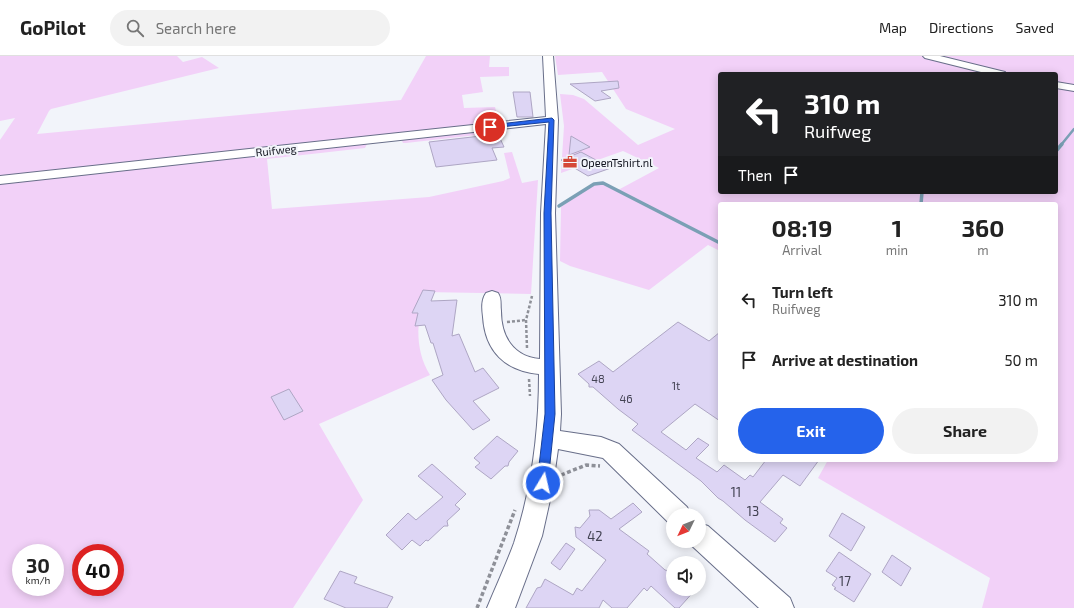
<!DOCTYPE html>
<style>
:root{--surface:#fff;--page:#f2f2f2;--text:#222;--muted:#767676;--line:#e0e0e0;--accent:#2563eb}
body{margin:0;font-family:"Exo 2",sans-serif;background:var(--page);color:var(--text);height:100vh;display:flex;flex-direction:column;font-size:15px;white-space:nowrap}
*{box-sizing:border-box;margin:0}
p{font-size:13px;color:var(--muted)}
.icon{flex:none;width:22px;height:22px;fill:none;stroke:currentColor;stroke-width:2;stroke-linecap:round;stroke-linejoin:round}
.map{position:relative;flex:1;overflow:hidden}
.panel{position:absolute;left:718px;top:146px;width:340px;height:260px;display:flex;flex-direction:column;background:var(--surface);border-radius:4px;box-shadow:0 2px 10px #0003}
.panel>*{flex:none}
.hud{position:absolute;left:718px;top:16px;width:340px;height:122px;border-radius:4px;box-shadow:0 2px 10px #0003;background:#202124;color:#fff;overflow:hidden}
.needle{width:26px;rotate:227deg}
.tools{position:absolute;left:666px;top:452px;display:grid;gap:8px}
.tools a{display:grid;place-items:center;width:40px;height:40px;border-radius:50%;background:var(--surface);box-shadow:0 2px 10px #0003;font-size:20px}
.speed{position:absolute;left:12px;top:488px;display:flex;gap:8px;font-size:20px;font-weight:700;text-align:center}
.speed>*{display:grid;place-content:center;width:52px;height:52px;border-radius:50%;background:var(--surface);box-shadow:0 2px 10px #0003;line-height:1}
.speed small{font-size:10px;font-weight:400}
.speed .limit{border:6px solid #d22;background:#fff;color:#111}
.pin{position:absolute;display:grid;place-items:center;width:34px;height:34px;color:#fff;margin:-17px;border:2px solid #fff;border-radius:50%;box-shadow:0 1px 4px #0007}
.me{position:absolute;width:44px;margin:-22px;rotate:9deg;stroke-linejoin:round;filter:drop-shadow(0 0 3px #0008)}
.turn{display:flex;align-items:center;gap:14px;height:84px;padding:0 20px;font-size:18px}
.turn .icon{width:52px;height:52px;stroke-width:2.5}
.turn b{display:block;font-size:28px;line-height:34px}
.then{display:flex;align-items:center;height:38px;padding:0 20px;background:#0003;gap:8px;font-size:15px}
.eta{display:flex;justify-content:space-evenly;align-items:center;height:68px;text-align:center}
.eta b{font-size:24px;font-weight:700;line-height:28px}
.cta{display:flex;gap:8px;margin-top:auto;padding:8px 20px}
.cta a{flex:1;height:46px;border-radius:24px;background:var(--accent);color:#fff;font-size:16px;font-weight:700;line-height:46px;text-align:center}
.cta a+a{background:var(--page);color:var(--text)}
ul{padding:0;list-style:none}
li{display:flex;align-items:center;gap:12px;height:60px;padding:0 20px}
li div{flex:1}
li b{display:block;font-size:15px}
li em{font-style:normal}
header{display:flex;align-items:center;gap:24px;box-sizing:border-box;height:56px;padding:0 20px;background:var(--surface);border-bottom:1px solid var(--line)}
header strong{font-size:19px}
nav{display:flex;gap:22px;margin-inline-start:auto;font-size:14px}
.search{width:280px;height:36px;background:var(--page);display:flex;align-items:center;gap:10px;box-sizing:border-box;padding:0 14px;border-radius:22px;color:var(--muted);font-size:15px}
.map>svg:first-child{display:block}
.green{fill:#f2d1f8;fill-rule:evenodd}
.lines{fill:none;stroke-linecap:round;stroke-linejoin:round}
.stream-far1{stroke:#7ba0b5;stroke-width:2.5}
.stream{stroke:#7ba0b5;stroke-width:3.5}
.building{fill:#ddd5f4;stroke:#aea6c4}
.minor-casing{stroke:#686e89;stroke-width:2}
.path-far1{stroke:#8e9098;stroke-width:2.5;stroke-dasharray:3 2;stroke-linecap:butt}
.path{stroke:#8e9098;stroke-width:3.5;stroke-dasharray:4 2.5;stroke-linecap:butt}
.minor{fill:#fff;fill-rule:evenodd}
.route{fill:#2563eb;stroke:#184099}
.labels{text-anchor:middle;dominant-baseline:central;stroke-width:4;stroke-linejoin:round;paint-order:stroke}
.far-street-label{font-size:11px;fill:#0f111c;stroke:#f2f4fa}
.far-poi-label{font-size:11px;fill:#0f111c;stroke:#f2f4fa;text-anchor:start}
.number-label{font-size:11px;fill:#424252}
.near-number-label{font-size:13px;fill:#424252}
</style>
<header>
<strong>GoPilot</strong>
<div class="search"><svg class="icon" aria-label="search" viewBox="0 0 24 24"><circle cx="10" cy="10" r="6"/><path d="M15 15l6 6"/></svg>Search here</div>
<nav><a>Map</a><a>Directions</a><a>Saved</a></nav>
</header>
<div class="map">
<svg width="1074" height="552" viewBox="0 0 1074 552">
<rect width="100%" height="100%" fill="#f2f4fa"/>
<g class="green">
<path d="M 0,0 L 177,0 L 183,6 L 202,1 L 219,12 L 51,53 L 49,55 L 37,78 L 401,44 L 426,0 L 490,0 L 489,11 L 509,11 L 509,20 L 480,21 L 483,36 L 462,39 L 464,52 L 495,51 L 499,67 L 0,121 L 0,84 L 15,62 L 0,65 Z"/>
<path d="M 555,0 L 924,0 L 996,18 L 720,18 L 720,136 L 1056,136 L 1056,29 L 1074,33 L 1074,552 L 982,552 L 990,522 L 818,422 L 828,404 L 1056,404 L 1056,148 L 720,148 L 720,195 L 708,189 L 649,234 L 570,210 L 560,205 L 561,151 L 586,133 L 601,126 L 618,134 L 659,112 L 623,95 L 561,117 L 564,70 L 560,38 L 573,39 L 584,43 L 638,89 L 675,73 L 626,53 L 602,16 L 558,19 Z"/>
<path d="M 930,0 L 1074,0 L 1074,31 L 1056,28 L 1056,18 L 1004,18 Z"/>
<path d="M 493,72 L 495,77 L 406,87 L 403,87 L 401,83 Z"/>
<path d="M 368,86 L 365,92 L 267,103 L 272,153 L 429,141 L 503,125 L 510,122 L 504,97 L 512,96 L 522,127 L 538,124 L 531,238 L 424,236 C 417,264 414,293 430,319 L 319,368 L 363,444 L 293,552 L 0,552 L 0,126 ZM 21,497 L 55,497 L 55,531 L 21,531 ZM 81,497 L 115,497 L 115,531 L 81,531 Z"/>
</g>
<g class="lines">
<path class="stream-far1" d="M 1061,89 L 1074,73"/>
<g class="stream">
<path d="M 1056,95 L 1062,88"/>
<path d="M 921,148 L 922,136"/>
<path d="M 559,150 L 594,128 L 603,127 L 720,187"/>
</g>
</g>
<g class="building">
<path d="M 618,25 L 619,32 L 601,35 L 611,42 L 595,45 L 570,28 Z"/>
<path d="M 513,36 L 530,36 L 533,61 L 517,61 Z"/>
<path d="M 498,78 L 504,91 L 492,92 L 497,104 L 436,111 L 429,86 Z"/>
<path d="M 571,80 L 590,91 L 569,99 Z"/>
<path d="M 581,96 L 611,112 L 588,120 L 561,104 Z"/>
<path d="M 423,234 L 435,235 L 431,245 L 457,244 L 452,280 L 459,278 L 475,316 L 483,312 L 499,332 L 473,345 L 490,364 L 473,374 L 446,344 L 432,324 L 443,319 L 433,287 L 431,287 L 425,269 L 415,270 L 418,257 L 412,257 Z"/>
<path d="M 678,266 L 709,285 L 720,276 L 720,365 L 695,348 L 661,376 L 686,394 L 698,382 L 709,389 L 696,402 L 717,416 L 724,409 L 745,424 L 750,419 L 753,421 L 766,404 L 819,404 L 800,430 L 783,419 L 760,446 L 783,463 L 780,467 L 787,472 L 775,486 L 745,464 L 723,445 L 718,442 L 701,425 L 632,374 L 638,368 L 618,353 L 593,331 L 589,331 L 589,328 L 578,318 L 599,305 L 613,316 Z"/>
<path d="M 289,333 L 303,355 L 284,364 L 271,341 Z"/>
<path d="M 497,380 L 518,395 L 509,406 L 508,410 L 505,410 L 491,423 L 475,411 L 480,407 L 474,402 Z"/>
<path d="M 432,408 L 466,438 L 455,449 L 460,453 L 447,465 L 448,470 L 444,470 L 428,485 L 426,484 L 420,490 L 412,484 L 402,494 L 386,479 L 408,457 L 416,464 L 443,441 L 418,420 Z"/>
<path d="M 633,447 L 642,456 L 619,473 L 649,495 L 647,498 L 665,514 L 673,516 L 673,533 L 696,533 L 679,552 L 675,552 L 651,530 L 647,535 L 644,532 L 627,552 L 612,552 L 603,544 L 599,552 L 526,552 L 537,532 L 541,531 L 545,523 L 573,539 L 577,532 L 582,535 L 606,504 L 576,481 L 575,471 L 580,472 L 590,460 L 589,454 L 599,454 L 611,463 Z"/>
<path d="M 842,457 L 865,471 L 851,495 L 829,480 Z"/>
<path d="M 566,487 L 575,493 L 560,514 L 551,507 Z"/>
<path d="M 839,496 L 871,518 L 854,546 L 834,533 L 836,532 L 832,529 L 837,522 L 826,515 Z"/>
<path d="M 892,499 L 911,512 L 901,530 L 882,516 Z"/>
<path d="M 340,515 L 357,521 L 354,527 L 393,541 L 387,552 L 346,552 L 324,543 Z"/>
</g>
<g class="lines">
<defs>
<g id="minor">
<path d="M 543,0 L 553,0 L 558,64 L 555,157 L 561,358 L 560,375 L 601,381 L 619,388 L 687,451 L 691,459 L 673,459 L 673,469 L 669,467 L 603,402 L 558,393 L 552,435 L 542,480 L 515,552 L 487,552 C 496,530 506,509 514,487 C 532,432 539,375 539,318 C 505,315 485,295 483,261 C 482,253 481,244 486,237 L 492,235 L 498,237 C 502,243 500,248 501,255 C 501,280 513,301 540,303 L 541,157 L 546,68 L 0,128 L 0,120 L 546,61 Z"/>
<path d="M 923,0 L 940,0 L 1005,16 L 1006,18 L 989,18 L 925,2 Z"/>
<path d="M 1056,26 L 1074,29 L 1074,35 L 1056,32 Z"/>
<path d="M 699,467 L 708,470 L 790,542 L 794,552 L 759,552 L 690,488 L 689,485 L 699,485 Z"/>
</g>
</defs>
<use href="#minor" class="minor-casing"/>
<g class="path-far1">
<path d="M 507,266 L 526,264"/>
<path d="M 527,292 L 526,264 L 532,240"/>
<path d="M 529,323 L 530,340"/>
</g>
<g class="path">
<path d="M 561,419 L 586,409 L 600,410"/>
<path d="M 477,552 L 515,454"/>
</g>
<use href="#minor" class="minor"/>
</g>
<path class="route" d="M 552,62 L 554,64 L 551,157 L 555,358 L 548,427 L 547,430 L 543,432 L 539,430 L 537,427 L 545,358 L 544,157 L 549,66 L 490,72 L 487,71 L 490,69 Z"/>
<defs>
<symbol id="office-bare" viewBox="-9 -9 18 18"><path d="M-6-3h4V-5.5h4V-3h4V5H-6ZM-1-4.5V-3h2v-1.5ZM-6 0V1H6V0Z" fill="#d54739" stroke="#f2f4fa" stroke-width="2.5" paint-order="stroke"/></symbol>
</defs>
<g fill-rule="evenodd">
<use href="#office-bare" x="560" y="96" width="20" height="20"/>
</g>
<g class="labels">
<g class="far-street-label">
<text transform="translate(276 94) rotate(-6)">Ruifweg</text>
</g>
<g class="far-poi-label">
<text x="581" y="106">OpeenTshirt.nl</text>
</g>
<g class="number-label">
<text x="598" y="322">48</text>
<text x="676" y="329">1t</text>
<text x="626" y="342">46</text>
</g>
<g class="near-number-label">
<text x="736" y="436">11</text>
<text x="753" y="455">13</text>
<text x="595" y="480">42</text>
<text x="845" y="525">17</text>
</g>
</g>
</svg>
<div class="tools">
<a><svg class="needle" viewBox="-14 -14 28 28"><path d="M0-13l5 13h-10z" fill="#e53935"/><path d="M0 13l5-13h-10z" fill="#767676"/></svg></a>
<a><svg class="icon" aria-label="sound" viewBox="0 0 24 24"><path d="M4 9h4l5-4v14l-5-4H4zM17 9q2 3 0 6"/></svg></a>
</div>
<div class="speed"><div>30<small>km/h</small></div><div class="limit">40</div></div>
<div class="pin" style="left:490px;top:71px;background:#d93025"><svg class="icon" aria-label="arrive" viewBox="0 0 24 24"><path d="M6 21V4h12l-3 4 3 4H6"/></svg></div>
<svg class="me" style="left:543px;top:427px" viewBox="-20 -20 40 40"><circle r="17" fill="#2563eb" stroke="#fff" stroke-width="3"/><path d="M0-11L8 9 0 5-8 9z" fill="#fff"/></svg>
<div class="hud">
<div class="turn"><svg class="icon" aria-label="left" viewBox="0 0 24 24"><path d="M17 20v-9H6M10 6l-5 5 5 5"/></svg><div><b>310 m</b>Ruifweg</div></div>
<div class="then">Then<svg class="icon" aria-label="arrive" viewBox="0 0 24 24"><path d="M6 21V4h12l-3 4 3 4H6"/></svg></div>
</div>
<section class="panel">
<div class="eta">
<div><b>08:19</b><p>Arrival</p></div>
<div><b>1</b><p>min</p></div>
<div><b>360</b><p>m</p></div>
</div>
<ul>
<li><svg class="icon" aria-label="left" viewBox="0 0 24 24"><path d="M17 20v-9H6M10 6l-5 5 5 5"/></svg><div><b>Turn left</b><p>Ruifweg</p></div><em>310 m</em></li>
<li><svg class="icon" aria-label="arrive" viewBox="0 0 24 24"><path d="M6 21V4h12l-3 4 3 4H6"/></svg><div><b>Arrive at destination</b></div><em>50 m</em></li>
</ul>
<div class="cta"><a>Exit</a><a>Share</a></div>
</section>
</div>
